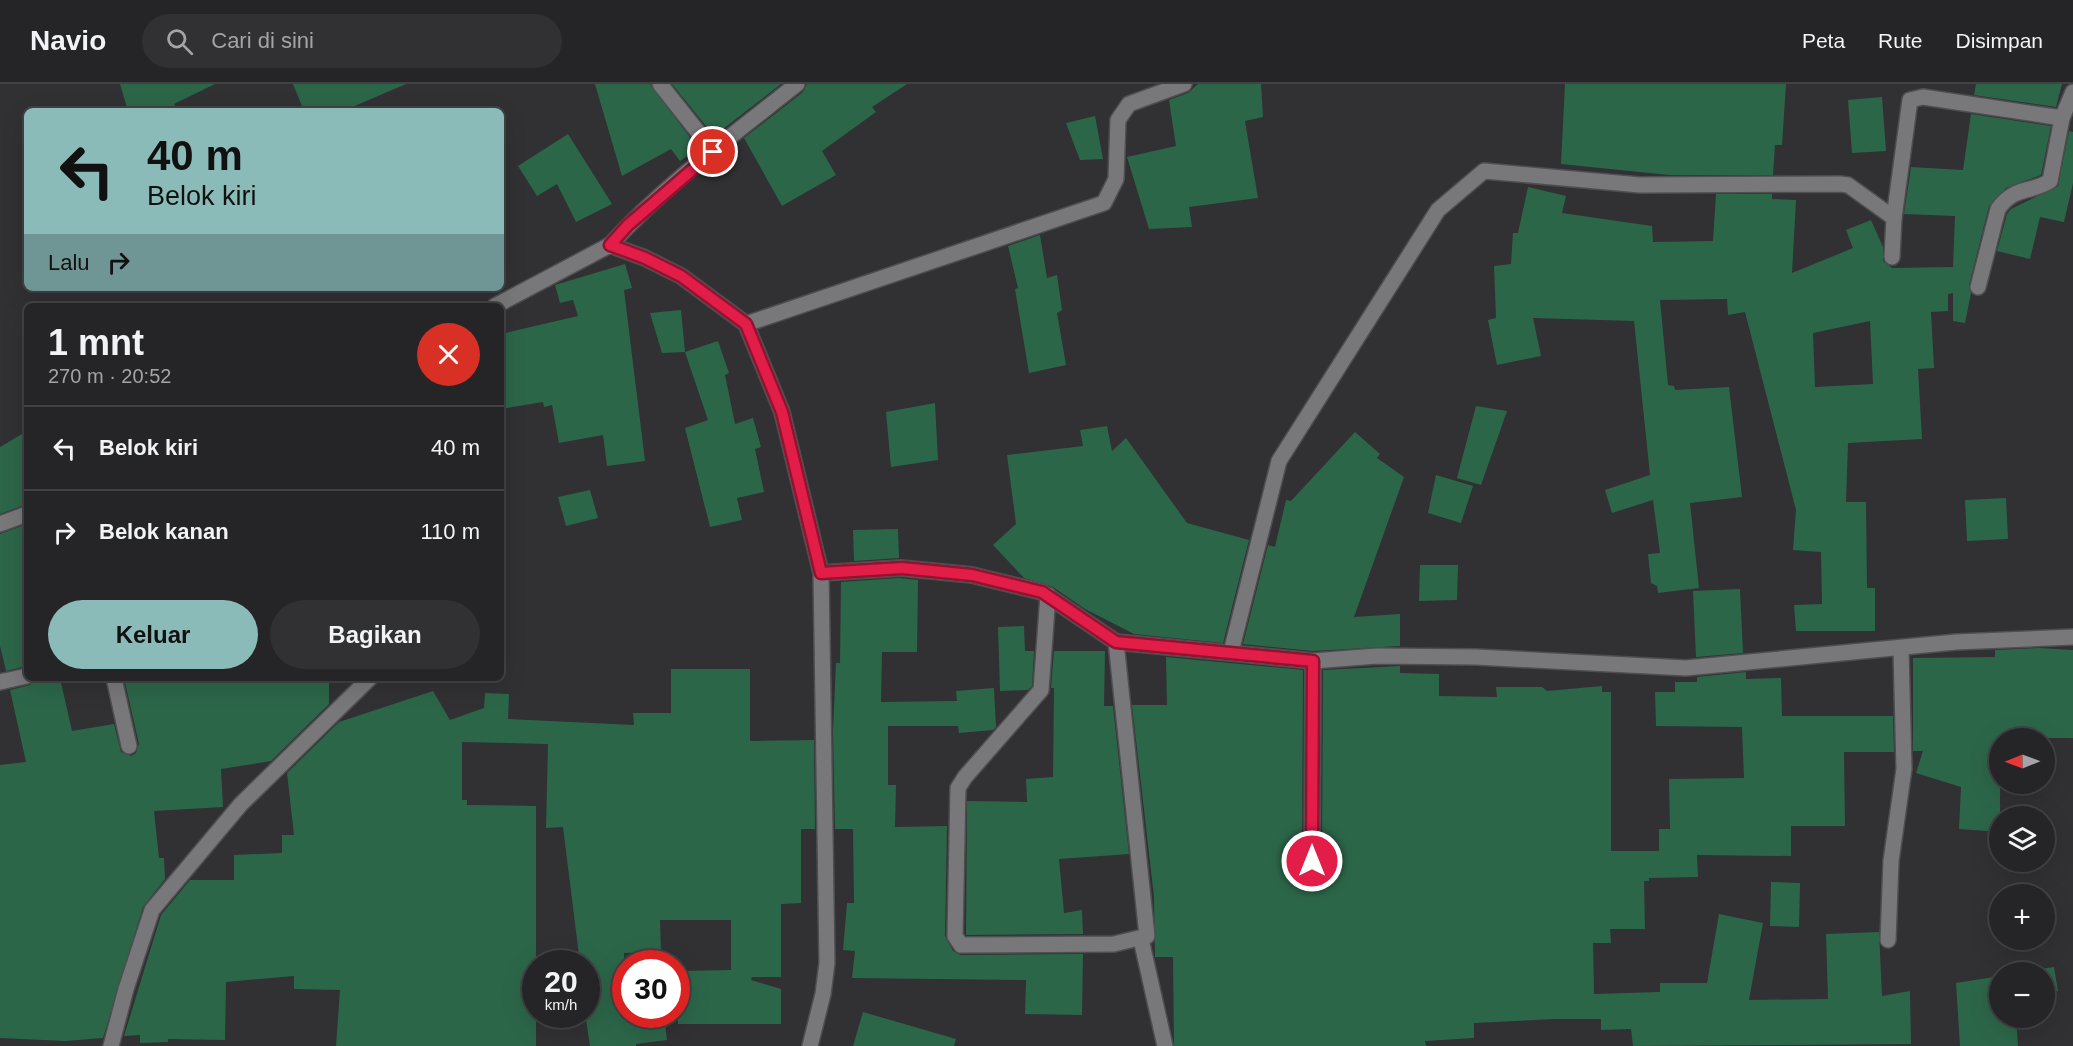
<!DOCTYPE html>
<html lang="id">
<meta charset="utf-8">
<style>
:root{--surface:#252426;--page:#313032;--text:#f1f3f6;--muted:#a3a4a7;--line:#424143;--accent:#8bbbb9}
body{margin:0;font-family:Helvetica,sans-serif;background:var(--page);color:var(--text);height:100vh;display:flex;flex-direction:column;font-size:22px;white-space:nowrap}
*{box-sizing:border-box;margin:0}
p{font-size:20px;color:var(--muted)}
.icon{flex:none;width:33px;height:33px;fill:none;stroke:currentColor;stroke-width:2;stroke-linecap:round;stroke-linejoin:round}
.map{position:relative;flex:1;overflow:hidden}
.panel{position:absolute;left:24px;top:219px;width:480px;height:378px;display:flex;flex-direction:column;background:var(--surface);border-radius:9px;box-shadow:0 6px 24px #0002,0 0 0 2px var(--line)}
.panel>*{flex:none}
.hud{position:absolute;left:24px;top:24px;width:480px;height:183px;border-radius:9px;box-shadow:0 6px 24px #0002,0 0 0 2px var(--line);background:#8bbbb9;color:#111;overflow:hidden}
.needle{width:39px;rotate:269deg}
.controls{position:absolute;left:1989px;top:644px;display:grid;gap:12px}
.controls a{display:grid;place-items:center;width:66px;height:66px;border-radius:50%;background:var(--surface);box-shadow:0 6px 24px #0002,0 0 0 2px var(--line);font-size:30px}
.speed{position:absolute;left:522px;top:866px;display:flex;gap:12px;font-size:30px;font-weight:700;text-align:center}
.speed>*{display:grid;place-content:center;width:78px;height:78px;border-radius:50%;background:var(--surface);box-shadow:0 6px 24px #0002,0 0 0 2px var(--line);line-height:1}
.speed small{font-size:15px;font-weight:400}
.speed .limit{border:9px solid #d22;background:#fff;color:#111}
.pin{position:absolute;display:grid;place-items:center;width:51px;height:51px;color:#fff;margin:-26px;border:3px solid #fff;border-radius:50%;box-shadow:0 2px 6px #0007}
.me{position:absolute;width:66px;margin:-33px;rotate:0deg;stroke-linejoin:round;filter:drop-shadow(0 0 4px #0008)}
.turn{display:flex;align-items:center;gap:21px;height:126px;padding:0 24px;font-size:27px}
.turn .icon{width:78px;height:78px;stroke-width:2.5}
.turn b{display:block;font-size:42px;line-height:51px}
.then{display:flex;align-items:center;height:57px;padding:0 24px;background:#0003;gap:12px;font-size:22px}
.round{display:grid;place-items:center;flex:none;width:63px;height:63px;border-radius:32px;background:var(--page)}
.head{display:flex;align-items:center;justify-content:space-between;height:102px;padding:0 24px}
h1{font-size:36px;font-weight:800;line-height:45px}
.action{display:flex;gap:12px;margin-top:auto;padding:12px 24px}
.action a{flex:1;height:69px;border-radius:36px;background:var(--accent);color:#111;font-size:24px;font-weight:800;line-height:69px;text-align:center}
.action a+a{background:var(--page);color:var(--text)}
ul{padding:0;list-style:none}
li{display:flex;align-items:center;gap:18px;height:84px;padding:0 24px;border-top:2px solid var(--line)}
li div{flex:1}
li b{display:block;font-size:22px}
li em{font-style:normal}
header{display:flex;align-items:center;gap:36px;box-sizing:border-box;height:84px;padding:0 30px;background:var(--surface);border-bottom:2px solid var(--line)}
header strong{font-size:28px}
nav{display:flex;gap:33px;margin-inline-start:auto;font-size:21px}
.search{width:420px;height:54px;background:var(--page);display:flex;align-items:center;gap:15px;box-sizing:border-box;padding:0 21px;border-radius:33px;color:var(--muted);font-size:22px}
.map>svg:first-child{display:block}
.building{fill:#2c6649;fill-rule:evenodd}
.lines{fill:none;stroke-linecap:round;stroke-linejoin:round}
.minor-casing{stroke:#4e4d4f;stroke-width:18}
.minor{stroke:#78777a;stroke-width:15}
.route-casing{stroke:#92132f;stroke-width:15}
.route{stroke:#e11d48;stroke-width:10}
</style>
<header>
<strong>Navio</strong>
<div class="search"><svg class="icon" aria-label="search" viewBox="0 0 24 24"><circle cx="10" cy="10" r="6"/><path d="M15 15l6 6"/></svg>Cari di sini</div>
<nav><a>Peta</a><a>Rute</a><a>Disimpan</a></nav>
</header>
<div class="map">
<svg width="2073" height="962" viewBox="0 0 2073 962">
<rect width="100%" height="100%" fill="#313033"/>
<g class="building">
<path d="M 120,0 L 215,0 L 174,20 L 178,27 L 128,27 Z"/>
<path d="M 293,0 L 406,0 L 343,27 L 304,27 Z"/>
<path d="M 595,0 L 650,0 L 698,64 L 680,77 L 671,65 L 622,92 Z"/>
<path d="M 672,0 L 781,0 L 714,52 Z"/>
<path d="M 807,0 L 907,0 L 872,23 L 876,28 L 822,67 L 836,91 L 782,122 L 744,54 L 803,8 Z"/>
<path d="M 1198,0 L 1261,0 L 1263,33 L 1245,37 L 1258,114 L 1189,123 L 1192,143 L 1149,145 L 1127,73 L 1176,62 L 1169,16 L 1188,9 Z"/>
<path d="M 1565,0 L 1786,0 L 1782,61 L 1775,61 L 1773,91 L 1669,91 L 1561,80 Z"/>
<path d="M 1976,0 L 2062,0 L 2056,23 L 1974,11 Z"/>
<path d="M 1882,13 L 1886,67 L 1852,69 L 1848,16 Z"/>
<path d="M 1971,30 L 2051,42 L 2041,91 L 2006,104 L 1989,122 L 1969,201 L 1971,209 L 1965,239 L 1953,237 L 1953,209 L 1948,210 L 1948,227 L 1931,228 L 1934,284 L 1918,285 L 1922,355 L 1848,359 L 1846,418 L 1866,418 L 1867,504 L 1875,504 L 1875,547 L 1796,547 L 1794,521 L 1822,520 L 1821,468 L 1793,466 L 1796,426 L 1745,228 L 1728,231 L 1727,215 L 1660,216 L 1668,301 L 1674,302 L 1675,306 L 1729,303 L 1742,413 L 1690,419 L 1699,504 L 1658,509 L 1657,502 L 1651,499 L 1648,470 L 1660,469 L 1653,416 L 1612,429 L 1605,406 L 1650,391 L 1634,237 L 1533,234 L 1541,272 L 1497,281 L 1488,236 L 1496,234 L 1494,182 L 1511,180 L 1513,149 L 1518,149 L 1528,103 L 1566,112 L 1562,129 L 1652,142 L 1653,158 L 1713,157 L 1716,110 L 1772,110 L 1772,115 L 1796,116 L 1792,189 L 1853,164 L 1846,146 L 1871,136 L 1883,163 L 1883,177 L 1892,184 L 1953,183 L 1955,132 L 1904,130 L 1911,83 L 1963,86 ZM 1870,237 L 1873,300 L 1815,303 L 1813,249 Z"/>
<path d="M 1095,32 L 1103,75 L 1080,76 L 1066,39 Z"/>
<path d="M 2069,47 L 2073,48 L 2073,99 L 2064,138 L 2040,133 L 2030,175 L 1997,167 L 2007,130 L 2011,125 L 2058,102 Z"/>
<path d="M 568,50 L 612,120 L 576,138 L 557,100 L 537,112 L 518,82 Z"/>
<path d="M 1040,151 L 1047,194 L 1057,191 L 1062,226 L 1057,229 L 1066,281 L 1029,289 L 1015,205 L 1018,204 L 1008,162 Z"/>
<path d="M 625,180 L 632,204 L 624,206 L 645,377 L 607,382 L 603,351 L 559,359 L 552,321 L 544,323 L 543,318 L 501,325 L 501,250 L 578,232 L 573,216 L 560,219 L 555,201 Z"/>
<path d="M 681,226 L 685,268 L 662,269 L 650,229 Z"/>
<path d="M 718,257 L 729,289 L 725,291 L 735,340 L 753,334 L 761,363 L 755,365 L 764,408 L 737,414 L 742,436 L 710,443 L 685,344 L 708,336 L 685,268 Z"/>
<path d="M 935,319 L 938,376 L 891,383 L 886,328 Z"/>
<path d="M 1476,322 L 1507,327 L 1481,401 L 1457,394 Z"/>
<path d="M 1107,342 L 1112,367 L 1126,354 L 1187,439 L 1249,456 L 1223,559 L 1134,550 L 1085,525 L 1053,503 L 1024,494 L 993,461 L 1016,440 L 1007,371 L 1083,362 L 1080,346 Z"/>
<path d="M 27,347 L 27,420 L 0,430 L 0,363 Z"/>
<path d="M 1355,348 L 1380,370 L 1377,374 L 1404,393 L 1354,533 L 1400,530 L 1400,562 L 1313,567 L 1243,560 L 1268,461 L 1275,463 L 1286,416 L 1291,417 Z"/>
<path d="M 1436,391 L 1473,402 L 1461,439 L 1428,429 Z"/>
<path d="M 590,406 L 598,434 L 566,442 L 558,413 Z"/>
<path d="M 2006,414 L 2008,455 L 1967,457 L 1965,416 Z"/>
<path d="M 27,440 L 27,582 L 6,587 L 0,562 L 0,450 Z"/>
<path d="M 898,445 L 899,474 L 854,477 L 853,446 Z"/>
<path d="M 1420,481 L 1458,481 L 1457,516 L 1419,517 Z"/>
<path d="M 899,494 L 918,496 L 917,568 L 882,568 L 881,618 L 957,617 L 956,607 L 994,604 L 996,643 L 993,646 L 959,649 L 958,642 L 888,642 L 888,701 L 896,701 L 895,743 L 947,742 L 945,852 L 953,867 L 961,871 L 1083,870 L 1082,931 L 1025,930 L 1026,896 L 852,894 L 855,867 L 843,866 L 847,819 L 854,819 L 853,745 L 835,745 L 833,647 L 836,579 L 840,579 L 841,498 Z"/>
<path d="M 1740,505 L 1743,569 L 1696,573 L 1693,507 Z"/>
<path d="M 1024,542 L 1025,567 L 1034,567 L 1032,602 L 1028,606 L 1000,607 L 998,543 Z"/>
<path d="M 2039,564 L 2073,566 L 2073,654 L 2000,654 L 2000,748 L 1959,745 L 1961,703 L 1916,689 L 1923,667 L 1913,667 L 1913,574 L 1995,573 L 1995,566 Z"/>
<path d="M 1054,567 L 1105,567 L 1104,622 L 1113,622 L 1129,770 L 1059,775 L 1064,829 L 1082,826 L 1083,850 L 966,851 L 967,717 L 1027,718 L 1026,695 L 1053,693 L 1054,604 L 1051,604 Z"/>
<path d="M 1166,573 L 1303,586 L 1302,777 L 1304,782 L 1311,787 L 1317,785 L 1322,777 L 1323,586 L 1400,582 L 1400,589 L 1439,590 L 1439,612 L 1497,613 L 1496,603 L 1542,603 L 1547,607 L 1602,602 L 1602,608 L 1611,608 L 1611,767 L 1659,767 L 1659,745 L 1670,745 L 1669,695 L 1744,694 L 1742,643 L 1656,642 L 1655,608 L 1675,608 L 1675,598 L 1697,598 L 1697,593 L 1746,588 L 1746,595 L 1781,594 L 1782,632 L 1893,632 L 1894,668 L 1844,668 L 1845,742 L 1791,742 L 1791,772 L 1697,771 L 1698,793 L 1649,794 L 1649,797 L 1644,797 L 1645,845 L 1610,845 L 1611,859 L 1593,859 L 1594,910 L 1660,908 L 1660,899 L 1707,899 L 1719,830 L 1763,839 L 1749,916 L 1828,915 L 1826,850 L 1879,848 L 1882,912 L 1910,907 L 1911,960 L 1633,962 L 1631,945 L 1601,946 L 1601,935 L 1555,935 L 1474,939 L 1474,954 L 1425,957 L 1426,962 L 1174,962 L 1173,873 L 1155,873 L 1154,813 L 1132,621 L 1167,621 Z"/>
<path d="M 671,585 L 750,585 L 750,657 L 814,656 L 815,745 L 801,745 L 801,819 L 781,820 L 781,893 L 752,893 L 751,896 L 781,905 L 781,940 L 678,940 L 678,887 L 731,886 L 731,836 L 660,836 L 661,868 L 624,869 L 626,930 L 664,930 L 667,956 L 636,960 L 636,962 L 590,962 L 586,936 L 586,879 L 580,879 L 563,743 L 546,744 L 548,660 L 462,658 L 462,716 L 467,716 L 467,721 L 536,722 L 536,962 L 336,962 L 340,906 L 294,905 L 294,892 L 226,898 L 225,956 L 168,955 L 168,958 L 140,959 L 140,951 L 124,952 L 161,831 L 190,796 L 234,796 L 234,771 L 282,769 L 282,751 L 294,751 L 287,689 L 339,638 L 433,607 L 450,636 L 484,624 L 485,609 L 509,610 L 508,635 L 634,641 L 633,629 L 671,629 Z"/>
<path d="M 36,594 L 60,594 L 72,647 L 114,640 L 121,668 L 131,672 L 136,669 L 139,660 L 124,594 L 329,594 L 329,620 L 271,677 L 221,685 L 223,723 L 154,727 L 159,774 L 164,774 L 165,795 L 143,823 L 103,954 L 65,957 L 0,954 L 0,681 L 26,678 L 10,606 L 30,601 Z"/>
<path d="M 1771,798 L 1800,799 L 1799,843 L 1770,842 Z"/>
<path d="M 2054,883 L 2058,907 L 2044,909 L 2044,888 L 2021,888 Z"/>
<path d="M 2000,892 L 2000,933 L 2016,933 L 2018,962 L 1960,962 L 1956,899 Z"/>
<path d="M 863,928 L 956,955 L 954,962 L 853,962 Z"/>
</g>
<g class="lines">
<defs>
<g id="minor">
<path d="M 660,0 L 713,67"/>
<path d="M 610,161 C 665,101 733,51 797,0"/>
<path d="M 1892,173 L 1894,134 L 1910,16 L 1923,13 L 2062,34 L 2073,8"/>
<path d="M 1978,203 L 1998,125 C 2014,102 2031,109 2050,97 L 2062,34"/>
<path d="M 495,222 L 610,161 L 645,174 L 681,192 L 746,240 L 782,328 L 821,489 L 827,879 L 823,910 L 810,962"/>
<path d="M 746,240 L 1104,119 L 1116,95 L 1118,36 L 1129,20 L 1184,0"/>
<path d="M 0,440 L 27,430"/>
<path d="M 821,489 L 901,484 L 972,491 L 1042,508 L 1116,558 L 1313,577 L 1377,572 L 1476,573 L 1686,584 L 1956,558 L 2073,553"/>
<path d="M 1048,511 L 1041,606 L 965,693 L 958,704 L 955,852 L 961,861 L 1114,860 L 1147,852 L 1116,558"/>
<path d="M 1231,568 L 1279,377 L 1438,126 L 1484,87 L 1640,101 L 1840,100 L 1848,101 L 1894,134"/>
<path d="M 114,594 L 129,662"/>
<path d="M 0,598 L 27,592"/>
<path d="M 1312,777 L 1313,577"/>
<path d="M 1141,855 L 1165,962"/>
<path d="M 1888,856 L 1891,777 L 1904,685 L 1901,566"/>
<path d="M 111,962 L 126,905 L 152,826 L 241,720 L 370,594"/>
</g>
</defs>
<use href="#minor" class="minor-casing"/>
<use href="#minor" class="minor"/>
</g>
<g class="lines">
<defs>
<path id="route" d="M 713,68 L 628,141 L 610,161 L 645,174 L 681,192 L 746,240 L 782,328 L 821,489 L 902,484 L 972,491 L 1042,508 L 1116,558 L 1313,577 L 1312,777"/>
</defs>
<use href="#route" class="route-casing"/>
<use href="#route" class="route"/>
</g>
</svg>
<div class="controls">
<a><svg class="needle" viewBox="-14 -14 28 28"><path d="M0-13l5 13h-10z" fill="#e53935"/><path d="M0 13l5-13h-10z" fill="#a3a4a7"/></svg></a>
<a><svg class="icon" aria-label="layers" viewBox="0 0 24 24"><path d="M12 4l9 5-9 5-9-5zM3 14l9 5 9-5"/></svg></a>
<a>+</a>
<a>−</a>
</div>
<div class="speed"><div>20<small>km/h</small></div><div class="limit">30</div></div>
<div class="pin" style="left:713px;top:68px;background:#d93025"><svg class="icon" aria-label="arrive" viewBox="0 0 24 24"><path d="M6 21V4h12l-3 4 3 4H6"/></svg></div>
<svg class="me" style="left:1312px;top:777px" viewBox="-20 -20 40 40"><circle r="17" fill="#e11d48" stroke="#fff" stroke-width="3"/><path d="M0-11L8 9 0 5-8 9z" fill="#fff"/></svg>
<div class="hud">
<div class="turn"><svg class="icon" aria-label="left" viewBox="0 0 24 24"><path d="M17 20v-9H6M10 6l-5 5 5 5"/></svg><div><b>40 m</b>Belok kiri</div></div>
<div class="then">Lalu<svg class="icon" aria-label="right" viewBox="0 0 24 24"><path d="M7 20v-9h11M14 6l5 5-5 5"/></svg></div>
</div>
<section class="panel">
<div class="head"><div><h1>1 mnt</h1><p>270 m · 20:52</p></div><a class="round" style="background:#d93025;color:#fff"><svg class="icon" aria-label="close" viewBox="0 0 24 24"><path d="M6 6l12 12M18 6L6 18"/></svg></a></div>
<ul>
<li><svg class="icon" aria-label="left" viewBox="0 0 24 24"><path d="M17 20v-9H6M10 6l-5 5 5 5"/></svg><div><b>Belok kiri</b></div><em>40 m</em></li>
<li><svg class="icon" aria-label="right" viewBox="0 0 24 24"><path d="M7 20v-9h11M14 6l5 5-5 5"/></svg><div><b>Belok kanan</b></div><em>110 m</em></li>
</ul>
<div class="action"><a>Keluar</a><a>Bagikan</a></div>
</section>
</div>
